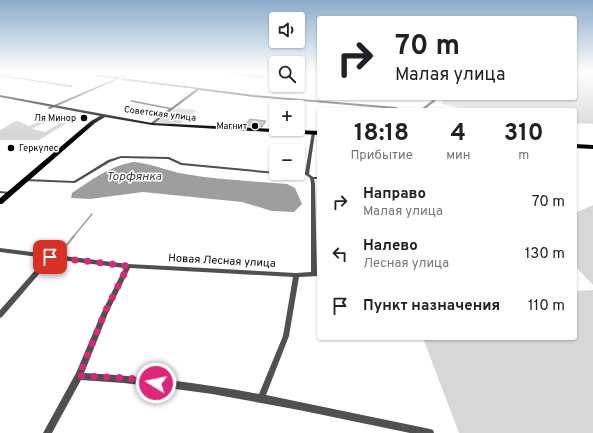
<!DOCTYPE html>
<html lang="ru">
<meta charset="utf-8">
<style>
:root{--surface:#fff;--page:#f2f2f2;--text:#202124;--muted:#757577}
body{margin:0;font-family:Overpass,sans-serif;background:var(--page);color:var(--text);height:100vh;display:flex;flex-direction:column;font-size:15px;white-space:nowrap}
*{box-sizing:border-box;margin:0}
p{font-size:13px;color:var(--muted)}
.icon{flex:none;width:22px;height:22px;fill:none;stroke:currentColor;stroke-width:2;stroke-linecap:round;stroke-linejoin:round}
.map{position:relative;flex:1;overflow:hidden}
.panel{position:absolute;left:317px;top:108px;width:260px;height:232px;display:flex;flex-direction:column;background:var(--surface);border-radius:4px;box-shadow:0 1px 3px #0004}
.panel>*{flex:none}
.hud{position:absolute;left:317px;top:16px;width:260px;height:84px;border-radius:4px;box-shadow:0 1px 3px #0004;background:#fff;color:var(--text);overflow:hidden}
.fabs{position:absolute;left:269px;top:12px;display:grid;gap:8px}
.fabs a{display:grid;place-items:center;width:36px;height:36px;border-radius:4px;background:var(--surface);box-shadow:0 1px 3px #0004;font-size:20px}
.pin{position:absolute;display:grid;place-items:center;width:34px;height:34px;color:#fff;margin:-17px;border-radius:8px;box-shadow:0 2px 6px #0006}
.me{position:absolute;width:44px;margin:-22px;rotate:280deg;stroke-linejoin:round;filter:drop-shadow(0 0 3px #0008)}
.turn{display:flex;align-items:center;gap:14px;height:84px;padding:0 12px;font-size:18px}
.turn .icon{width:52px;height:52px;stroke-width:2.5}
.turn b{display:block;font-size:28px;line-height:34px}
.eta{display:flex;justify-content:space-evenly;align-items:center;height:68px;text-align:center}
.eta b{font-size:24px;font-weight:700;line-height:28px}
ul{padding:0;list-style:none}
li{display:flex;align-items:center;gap:12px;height:52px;padding:0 12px}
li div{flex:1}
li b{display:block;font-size:15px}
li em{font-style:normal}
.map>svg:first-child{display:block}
.green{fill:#d7d7d7}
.water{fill:#9e9e9e}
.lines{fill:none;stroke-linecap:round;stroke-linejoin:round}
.stream-far1{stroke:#9e9e9e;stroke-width:1.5}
.stream{stroke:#9e9e9e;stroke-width:2}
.building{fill:#c0c0c0;stroke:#949494}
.minor{fill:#505050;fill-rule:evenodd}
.major{fill:#000;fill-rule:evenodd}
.route{stroke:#db2777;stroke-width:7;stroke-dasharray:0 12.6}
.poi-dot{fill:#000;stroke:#fff;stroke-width:1.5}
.labels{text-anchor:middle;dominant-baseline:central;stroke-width:3;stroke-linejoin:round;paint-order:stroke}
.far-street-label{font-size:9px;fill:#000;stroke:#fff}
.far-poi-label{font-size:9px;fill:#000;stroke:#fff;text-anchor:end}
.street-label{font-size:11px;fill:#000;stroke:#fff}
.water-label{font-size:12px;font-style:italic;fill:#3f3f3f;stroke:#fff}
</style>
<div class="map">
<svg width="593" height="433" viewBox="0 0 593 433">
<rect width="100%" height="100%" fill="#fff"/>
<g class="green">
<path d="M 575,72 L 593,72 L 593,124 L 575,123 L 575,110 L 474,110 L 440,104 L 444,101 L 430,98 L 575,98 Z"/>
<path d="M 176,108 L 197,110 L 179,125 L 157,122 Z"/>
<path d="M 53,118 L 32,129 L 45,132 L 60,123 L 67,123 L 39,140 L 0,140 L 0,130 C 7,127 11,122 18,121 L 29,126 L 43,120 Z"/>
<path d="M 593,205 L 593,285 L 575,266 L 575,213 Z"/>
<path d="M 593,290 L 593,433 L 459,433 L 423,338 L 575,338 L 575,291 Z"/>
</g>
<path class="water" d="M 133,162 C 151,163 167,171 185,174 C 218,180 253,181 287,184 L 295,188 L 302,204 L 294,212 L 272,211 L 242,202 L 143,192 L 90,199 L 71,198 L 72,193 C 92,180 109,166 133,162 Z"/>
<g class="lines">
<path class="stream-far1" d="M 73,237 L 92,214"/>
<path class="stream" d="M 60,253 L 74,236"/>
</g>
<path class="building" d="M 250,119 L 266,121 L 262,127 L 245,125 Z"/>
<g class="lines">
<g class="minor">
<path d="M 16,72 L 19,72 L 9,76 L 73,86 L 72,87 L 0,76 L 0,74 L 7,75 L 7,74 Z"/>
<path d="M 131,72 L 134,72 L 50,109 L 47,108 L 115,79 L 98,77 L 97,77 L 97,75 L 118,77 Z"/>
<path d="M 220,72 L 226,72 L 260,76 L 266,72 L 269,72 L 261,78 L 221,73 Z"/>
<path d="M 122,78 L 254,95 L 396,107 L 397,107 L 399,110 L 395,110 L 395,109 L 254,97 L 199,90 L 152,125 L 151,125 L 151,123 L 169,109 L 132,102 L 131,102 L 131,100 L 171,108 L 196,89 L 121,80 L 121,79 Z"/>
<path d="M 435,98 L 438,99 L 424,110 L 420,110 Z"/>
<path d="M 312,132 L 315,133 L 309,174 L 313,177 L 319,177 L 319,179 L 314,179 L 315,184 L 317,272 L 319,272 L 319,276 L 299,277 L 289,336 L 266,395 L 430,429 L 433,430 L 434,433 L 410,433 L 299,410 L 212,394 L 168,388 L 123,383 L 81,380 L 52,433 L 43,433 L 76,373 L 102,312 L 124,268 L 52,259 L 2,317 L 0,318 L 0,310 L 46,258 L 0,252 L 0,248 L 128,264 L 296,273 L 311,272 L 311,184 L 310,178 L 306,175 L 283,174 L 281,173 L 305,173 ZM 130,268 L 293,277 L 283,336 L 259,394 C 201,383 143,376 84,373 L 108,313 Z"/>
<path d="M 121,156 L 169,157 L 182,163 L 276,172 L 276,173 L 278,173 L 276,174 L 181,165 L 168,159 L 121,158 L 110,162 L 75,183 L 25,181 L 23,180 L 25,179 L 74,181 L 108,160 Z"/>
<path d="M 0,191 L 10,192 L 12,193 L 10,194 L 0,193 Z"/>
</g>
<g class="major">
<path d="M 0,95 L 152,123 L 319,131 L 319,135 L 152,125 L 105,117 L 95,123 L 2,204 L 0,204 L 0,198 L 91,121 L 100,116 L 0,97 Z"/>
<path d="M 575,144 L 593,145 L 593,149 L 575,148 Z"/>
</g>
</g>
<linearGradient id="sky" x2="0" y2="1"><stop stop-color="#8aabca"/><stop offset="0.55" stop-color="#fff"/><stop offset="1" stop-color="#fff" stop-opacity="0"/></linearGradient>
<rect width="593" height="132" fill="url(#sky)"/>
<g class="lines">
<path class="route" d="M 50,257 L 128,266 L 105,312 L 79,376 L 129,378 L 156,383"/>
</g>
<g class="poi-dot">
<circle cx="84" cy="118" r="4"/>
<circle cx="255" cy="126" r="4"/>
<circle cx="11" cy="148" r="4"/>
</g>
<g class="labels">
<g class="far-street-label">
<text transform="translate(160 114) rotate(7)">Советская улица</text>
</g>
<g class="far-poi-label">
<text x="76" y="118">Ля Минор</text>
<text x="247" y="126">Магнит</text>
<text x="19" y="148" text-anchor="start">Геркулес</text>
</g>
<g class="street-label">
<text transform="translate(222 261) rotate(3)">Новая Лесная улица</text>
</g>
<g class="water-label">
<text x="134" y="177">Торфянка</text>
</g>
</g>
</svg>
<div class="fabs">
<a><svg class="icon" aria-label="sound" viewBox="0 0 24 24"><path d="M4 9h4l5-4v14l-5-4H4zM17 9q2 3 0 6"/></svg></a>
<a><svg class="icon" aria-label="search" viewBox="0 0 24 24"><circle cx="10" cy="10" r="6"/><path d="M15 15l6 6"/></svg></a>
<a>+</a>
<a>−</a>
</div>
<div class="pin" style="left:50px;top:257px;background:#d93025"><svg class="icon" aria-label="arrive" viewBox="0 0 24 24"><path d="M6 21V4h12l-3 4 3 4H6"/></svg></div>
<svg class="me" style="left:156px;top:383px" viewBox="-20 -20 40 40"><circle r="17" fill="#db2777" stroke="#fff" stroke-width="3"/><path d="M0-11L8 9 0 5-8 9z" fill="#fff"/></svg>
<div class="hud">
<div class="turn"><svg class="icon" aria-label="right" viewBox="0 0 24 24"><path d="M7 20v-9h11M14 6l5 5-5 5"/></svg><div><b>70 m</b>Малая улица</div></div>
</div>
<section class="panel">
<div class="eta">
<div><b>18:18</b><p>Прибытие</p></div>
<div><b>4</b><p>мин</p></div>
<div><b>310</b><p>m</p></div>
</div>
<ul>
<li><svg class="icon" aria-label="right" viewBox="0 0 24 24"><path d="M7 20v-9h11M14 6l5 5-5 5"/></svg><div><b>Направо</b><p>Малая улица</p></div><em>70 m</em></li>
<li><svg class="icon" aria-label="left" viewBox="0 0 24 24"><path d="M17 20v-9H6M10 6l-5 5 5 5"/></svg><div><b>Налево</b><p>Лесная улица</p></div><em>130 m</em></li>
<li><svg class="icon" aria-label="arrive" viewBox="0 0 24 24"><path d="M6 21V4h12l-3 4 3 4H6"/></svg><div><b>Пункт назначения</b></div><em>110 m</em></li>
</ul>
</section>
</div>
